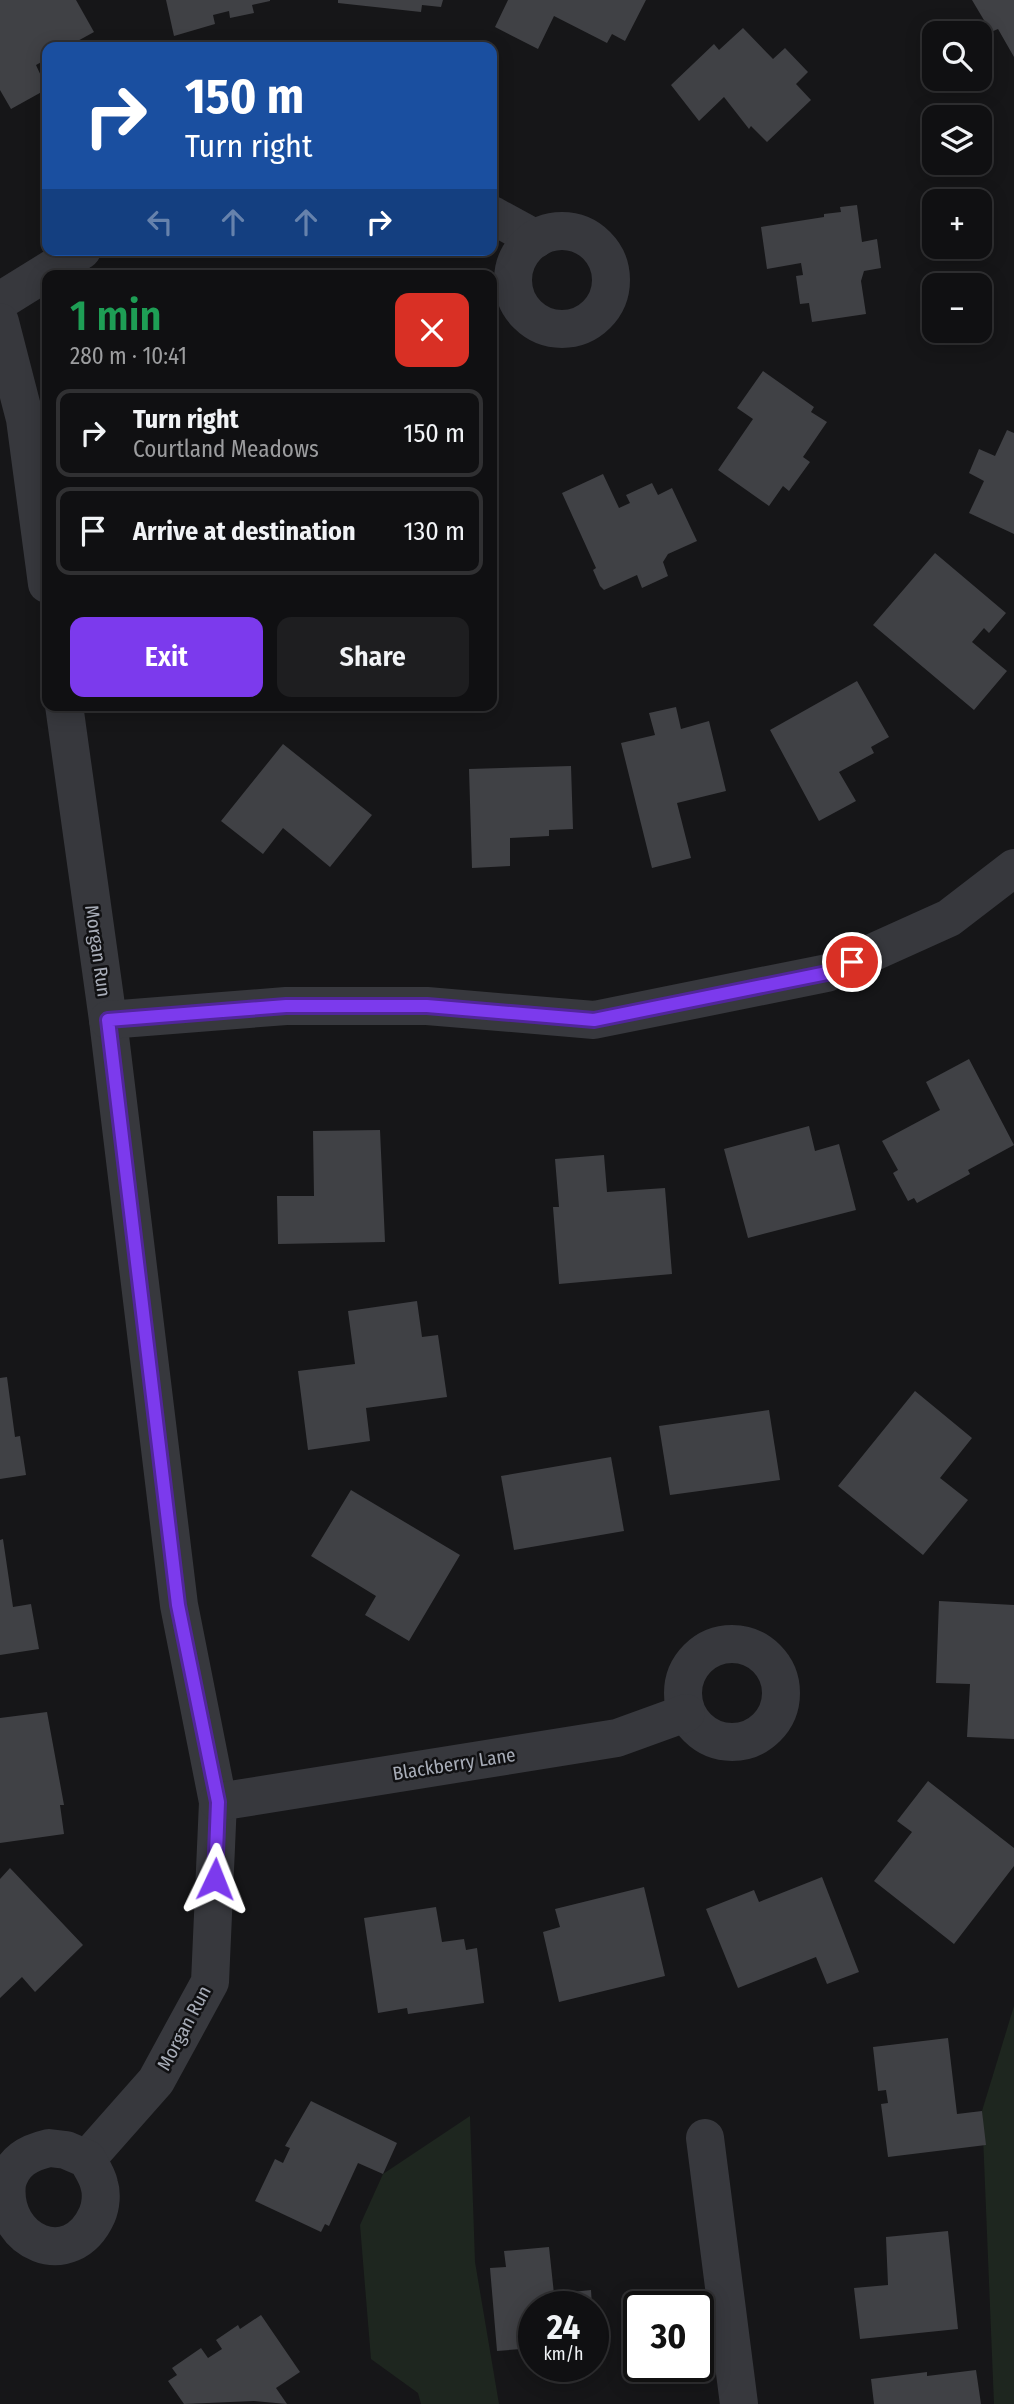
<!DOCTYPE html>
<meta charset="utf-8">
<style>
:root{--surface:#101012;--page:#1e1e20;--text:#f1f3f6;--muted:#9c9d9f;--line:#303032;--accent:#7c3aed}
body{margin:0;font-family:"Fira Sans Condensed",sans-serif;background:var(--page);color:var(--text);height:100vh;display:flex;flex-direction:column;font-size:26px;white-space:nowrap}
*{box-sizing:border-box;margin:0}
p{font-size:23px;color:var(--muted)}
.icon{flex:none;width:38px;height:38px;fill:none;stroke:currentColor;stroke-width:2;stroke-linecap:round;stroke-linejoin:round}
.map{position:relative;flex:1;overflow:hidden}
.side{position:absolute;left:42px;top:270px;width:455px;height:441px;display:flex;flex-direction:column;background:var(--surface);border-radius:14px;box-shadow:0 4px 18px #0003,0 0 0 2px var(--line)}
.side>*{flex:none}
.guide{position:absolute;left:42px;top:42px;width:455px;height:214px;border-radius:14px;box-shadow:0 4px 18px #0003,0 0 0 2px var(--line);background:#1a4fa0;color:#fff;overflow:hidden}
.tools{position:absolute;left:922px;top:21px;display:grid;gap:14px}
.tools a{display:grid;place-items:center;width:70px;height:70px;border-radius:14px;background:var(--surface);box-shadow:0 4px 18px #0003,0 0 0 2px var(--line);font-size:35px}
.speed{position:absolute;left:518px;top:2291px;display:flex;gap:14px;font-size:35px;font-weight:700;text-align:center}
.speed>*{display:grid;place-content:center;width:91px;height:91px;border-radius:50%;background:var(--surface);box-shadow:0 4px 18px #0003,0 0 0 2px var(--line);line-height:1}
.speed small{font-size:18px;font-weight:400}
.speed .limit{border:4px solid #111;border-radius:10px;background:#fff;color:#111}
.pin{position:absolute;display:grid;place-items:center;width:60px;height:60px;color:#fff;margin:-30px;border:4px solid #fff;border-radius:50%;box-shadow:0 2px 7px #0007}
.me{position:absolute;width:77px;margin:-38px;rotate:2deg;stroke-linejoin:round;filter:drop-shadow(0 0 5px #0008)}
.turn{display:flex;align-items:center;gap:24px;height:147px;padding:0 28px;font-size:32px}
.turn .icon{width:91px;height:91px;stroke-width:2.5}
.turn b{display:block;font-size:49px;line-height:60px}
.lanes{display:flex;align-items:center;height:66px;padding:0 28px;background:#0003;justify-content:center;gap:35px;direction:ltr}
.lanes .off{opacity:.35}
.round{display:grid;place-items:center;flex:none;width:74px;height:74px;border-radius:14px;background:var(--page)}
.overview{display:flex;align-items:center;justify-content:space-between;height:119px;padding:0 28px}
h1{font-size:42px;font-weight:600;line-height:52px;color:#1e9e55}
.action{display:flex;gap:14px;margin-top:auto;padding:14px 28px}
.action a{flex:1;height:80px;border-radius:14px;background:var(--accent);color:#fff;font-size:28px;font-weight:600;line-height:80px;text-align:center}
.action a+a{background:var(--page);color:var(--text)}
ul{padding:0;list-style:none}
li{display:flex;align-items:center;gap:21px;height:88px;margin:0 14px 10px;padding:0 14px;border:4px solid var(--line);border-radius:14px}
li div{flex:1}
li b{display:block;font-size:26px}
li em{font-style:normal}
.map>svg:first-child{display:block}
.green{fill:#1e261f}
.building{fill:#404145}
.lines{fill:none;stroke-linecap:round;stroke-linejoin:round}
.minor{stroke:#37383d;stroke-width:38}
.route-casing{stroke:#51269a;stroke-width:18}
.route{stroke:#7c3aed;stroke-width:12}
.labels{text-anchor:middle;dominant-baseline:central;stroke-width:5;stroke-linejoin:round;paint-order:stroke}
.street-label{font-size:19px;fill:#a8adb8;stroke:#111113}
</style>
<div class="map">
<svg width="1014" height="2404" viewBox="0 0 1014 2404">
<rect width="100%" height="100%" fill="#161618"/>
<g class="green">
<path d="M 1014,2006 L 1014,2404 L 994,2404 L 982,2111 Z"/>
<path d="M 470,2116 L 475,2262 L 499,2404 L 421,2404 L 418,2393 L 371,2359 L 360,2225 L 383,2174 Z"/>
</g>
<g class="building">
<path d="M 0,0 L 76,0 L 94,32 L 74,43 L 76,47 L 47,47 L 47,59 L 36,65 L 47,89 L 11,109 L 0,90 Z"/>
<path d="M 166,0 L 270,0 L 270,1 L 252,5 L 254,13 L 230,18 L 229,11 L 213,15 L 215,24 L 174,36 Z"/>
<path d="M 338,0 L 443,0 L 441,7 L 422,5 L 421,12 L 338,3 Z"/>
<path d="M 508,0 L 646,0 L 625,41 L 612,34 L 607,43 L 554,16 L 538,49 L 495,27 Z"/>
<path d="M 972,0 L 1014,0 L 1014,57 L 998,29 L 991,32 Z"/>
<path d="M 743,28 L 773,59 L 785,48 L 808,72 L 796,84 L 811,100 L 767,142 L 751,126 L 749,129 L 724,97 L 699,121 L 671,85 L 714,44 L 719,50 Z"/>
<path d="M 857,205 L 862,242 L 877,239 L 881,268 L 864,271 L 861,281 L 866,314 L 812,322 L 809,303 L 800,304 L 796,276 L 803,275 L 801,263 L 767,269 L 761,227 L 824,217 L 824,214 L 841,212 L 840,207 Z"/>
<path d="M 763,371 L 814,407 L 811,412 L 827,422 L 803,457 L 810,462 L 789,491 L 783,486 L 769,506 L 718,470 L 753,419 L 737,408 Z"/>
<path d="M 1007,430 L 1014,433 L 1014,534 L 969,513 L 984,481 L 969,473 L 979,449 L 995,456 Z"/>
<path d="M 603,474 L 619,508 L 630,503 L 626,495 L 652,483 L 658,495 L 672,488 L 697,541 L 668,554 L 663,562 L 668,576 L 642,588 L 637,575 L 604,590 L 600,586 L 593,570 L 596,568 L 562,493 Z"/>
<path d="M 935,553 L 1006,613 L 989,633 L 984,628 L 972,642 L 1007,671 L 974,710 L 873,625 Z"/>
<path d="M 857,681 L 889,737 L 871,747 L 874,753 L 839,772 L 856,801 L 819,821 L 770,730 Z"/>
<path d="M 676,707 L 681,729 L 709,721 L 726,791 L 677,803 L 691,858 L 652,868 L 621,743 L 655,735 L 649,713 Z"/>
<path d="M 283,744 L 372,815 L 330,867 L 283,828 L 263,854 L 221,821 Z"/>
<path d="M 571,766 L 573,829 L 549,830 L 549,836 L 510,838 L 510,866 L 472,868 L 469,769 Z"/>
<path d="M 969,1059 L 1014,1145 L 968,1170 L 970,1174 L 917,1203 L 914,1198 L 908,1201 L 893,1173 L 898,1170 L 882,1141 L 940,1110 L 926,1082 Z"/>
<path d="M 809,1126 L 815,1151 L 839,1144 L 856,1210 L 748,1238 L 724,1149 Z"/>
<path d="M 380,1130 L 385,1242 L 278,1244 L 277,1196 L 314,1196 L 313,1131 Z"/>
<path d="M 604,1155 L 607,1192 L 665,1188 L 672,1274 L 559,1284 L 553,1207 L 559,1207 L 555,1159 Z"/>
<path d="M 417,1301 L 422,1337 L 438,1335 L 447,1397 L 366,1408 L 370,1441 L 308,1450 L 298,1371 L 355,1364 L 348,1311 Z"/>
<path d="M 7,1377 L 15,1437 L 20,1436 L 26,1475 L 0,1479 L 0,1378 Z"/>
<path d="M 915,1391 L 972,1438 L 940,1478 L 968,1500 L 923,1555 L 838,1486 Z"/>
<path d="M 769,1410 L 780,1480 L 670,1495 L 659,1426 Z"/>
<path d="M 611,1457 L 624,1531 L 514,1550 L 501,1476 Z"/>
<path d="M 351,1490 L 460,1555 L 409,1641 L 365,1615 L 376,1596 L 311,1556 Z"/>
<path d="M 3,1539 L 13,1607 L 31,1604 L 39,1649 L 0,1655 L 0,1540 Z"/>
<path d="M 939,1601 L 1014,1605 L 1014,1739 L 967,1737 L 970,1684 L 936,1683 Z"/>
<path d="M 47,1712 L 64,1805 L 60,1805 L 64,1834 L 0,1843 L 0,1718 Z"/>
<path d="M 928,1781 L 1014,1848 L 1014,1866 L 954,1944 L 874,1881 L 912,1832 L 897,1821 Z"/>
<path d="M 10,1868 L 83,1945 L 35,1992 L 22,1977 L 0,1998 L 0,1879 Z"/>
<path d="M 822,1877 L 859,1972 L 827,1984 L 816,1957 L 738,1988 L 706,1909 L 754,1890 L 759,1902 Z"/>
<path d="M 644,1887 L 665,1976 L 559,2002 L 543,1932 L 560,1927 L 555,1909 Z"/>
<path d="M 436,1907 L 442,1942 L 464,1939 L 466,1950 L 477,1948 L 484,2003 L 408,2014 L 407,2008 L 378,2013 L 364,1918 Z"/>
<path d="M 948,2038 L 957,2114 L 982,2111 L 986,2145 L 888,2157 L 881,2104 L 888,2103 L 886,2090 L 878,2091 L 873,2047 Z"/>
<path d="M 311,2101 L 397,2143 L 383,2174 L 358,2163 L 329,2226 L 325,2224 L 321,2232 L 255,2201 L 275,2159 L 283,2163 L 290,2148 L 285,2146 Z"/>
<path d="M 948,2231 L 958,2329 L 860,2339 L 854,2288 L 888,2285 L 886,2237 Z"/>
<path d="M 549,2247 L 554,2294 L 591,2290 L 592,2306 L 534,2306 L 534,2348 L 497,2351 L 490,2268 L 506,2267 L 504,2251 Z"/>
<path d="M 261,2315 L 300,2372 L 276,2388 L 287,2404 L 254,2401 L 184,2404 L 168,2381 L 177,2375 L 172,2368 L 201,2348 L 208,2358 L 222,2349 L 216,2340 L 238,2325 L 240,2329 Z"/>
<path d="M 976,2370 L 981,2404 L 874,2404 L 871,2379 L 927,2372 L 927,2376 Z"/>
</g>
<g class="lines">
<g class="minor">
<path d="M 492,215 L 536,239"/>
<circle cx="562" cy="280" r="49"/>
<path d="M 0,301 L 82,250"/>
<path d="M 0,322 L 25,419 L 47,584"/>
<path d="M 64,705 L 108,1020 L 179,1605 L 218,1802 L 210,1982 L 156,2081 L 87,2159"/>
<path d="M 108,1020 L 286,1006 L 427,1006 L 594,1020 L 827,973 L 949,918 L 1014,868"/>
<circle cx="732" cy="1693" r="49"/>
<path d="M 218,1802 L 617,1738 L 686,1713"/>
<path d="M 705,2138 L 739,2404"/>
<path d="M 49,2148 L 66,2150 L 87,2159 C 91,2167 97,2175 99,2184 C 102,2193 101,2206 97,2215 C 71,2273 0,2243 7,2183 C 13,2161 28,2153 49,2148 Z"/>
</g>
</g>
<g class="lines">
<defs>
<path id="route" d="M 215,1879 L 218,1802 L 178,1605 L 108,1020 L 286,1006 L 427,1006 L 594,1020 L 827,973 L 852,962"/>
</defs>
<use href="#route" class="route-casing"/>
<use href="#route" class="route"/>
</g>
<g class="labels">
<g class="street-label">
<text transform="translate(98 951) rotate(82)">Morgan Run</text>
<text transform="translate(454 1764) rotate(-9)">Blackberry Lane</text>
<text transform="translate(184 2028) rotate(-62)">Morgan Run</text>
</g>
</g>
</svg>
<div class="tools">
<a><svg class="icon" aria-label="search" viewBox="0 0 24 24"><circle cx="10" cy="10" r="6"/><path d="M15 15l6 6"/></svg></a>
<a><svg class="icon" aria-label="layers" viewBox="0 0 24 24"><path d="M12 4l9 5-9 5-9-5zM3 14l9 5 9-5"/></svg></a>
<a>+</a>
<a>−</a>
</div>
<div class="speed"><div>24<small>km/h</small></div><div class="limit">30</div></div>
<div class="pin" style="left:852px;top:962px;background:#d93025"><svg class="icon" aria-label="arrive" viewBox="0 0 24 24"><path d="M6 21V4h12l-3 4 3 4H6"/></svg></div>
<svg class="me" style="left:215px;top:1879px" viewBox="-20 -20 40 40"><path d="M0-17L14 15 0 8-14 15z" fill="#7c3aed" stroke="#fff" stroke-width="4"/></svg>
<div class="guide">
<div class="turn"><svg class="icon" aria-label="right" viewBox="0 0 24 24"><path d="M7 20v-9h11M14 6l5 5-5 5"/></svg><div><b>150 m</b>Turn right</div></div>
<div class="lanes"><svg class="icon off" aria-label="left" viewBox="0 0 24 24"><path d="M17 20v-9H6M10 6l-5 5 5 5"/></svg><svg class="icon off" aria-label="ahead" viewBox="0 0 24 24"><path d="M12 20V5M6 11l6-6 6 6"/></svg><svg class="icon off" aria-label="ahead" viewBox="0 0 24 24"><path d="M12 20V5M6 11l6-6 6 6"/></svg><svg class="icon" aria-label="right" viewBox="0 0 24 24"><path d="M7 20v-9h11M14 6l5 5-5 5"/></svg></div>
</div>
<section class="side">
<div class="overview"><div><h1>1 min</h1><p>280 m · 10:41</p></div><a class="round" style="background:#d93025;color:#fff"><svg class="icon" aria-label="close" viewBox="0 0 24 24"><path d="M6 6l12 12M18 6L6 18"/></svg></a></div>
<ul>
<li><svg class="icon" aria-label="right" viewBox="0 0 24 24"><path d="M7 20v-9h11M14 6l5 5-5 5"/></svg><div><b>Turn right</b><p>Courtland Meadows</p></div><em>150 m</em></li>
<li><svg class="icon" aria-label="arrive" viewBox="0 0 24 24"><path d="M6 21V4h12l-3 4 3 4H6"/></svg><div><b>Arrive at destination</b></div><em>130 m</em></li>
</ul>
<div class="action"><a>Exit</a><a>Share</a></div>
</section>
</div>
